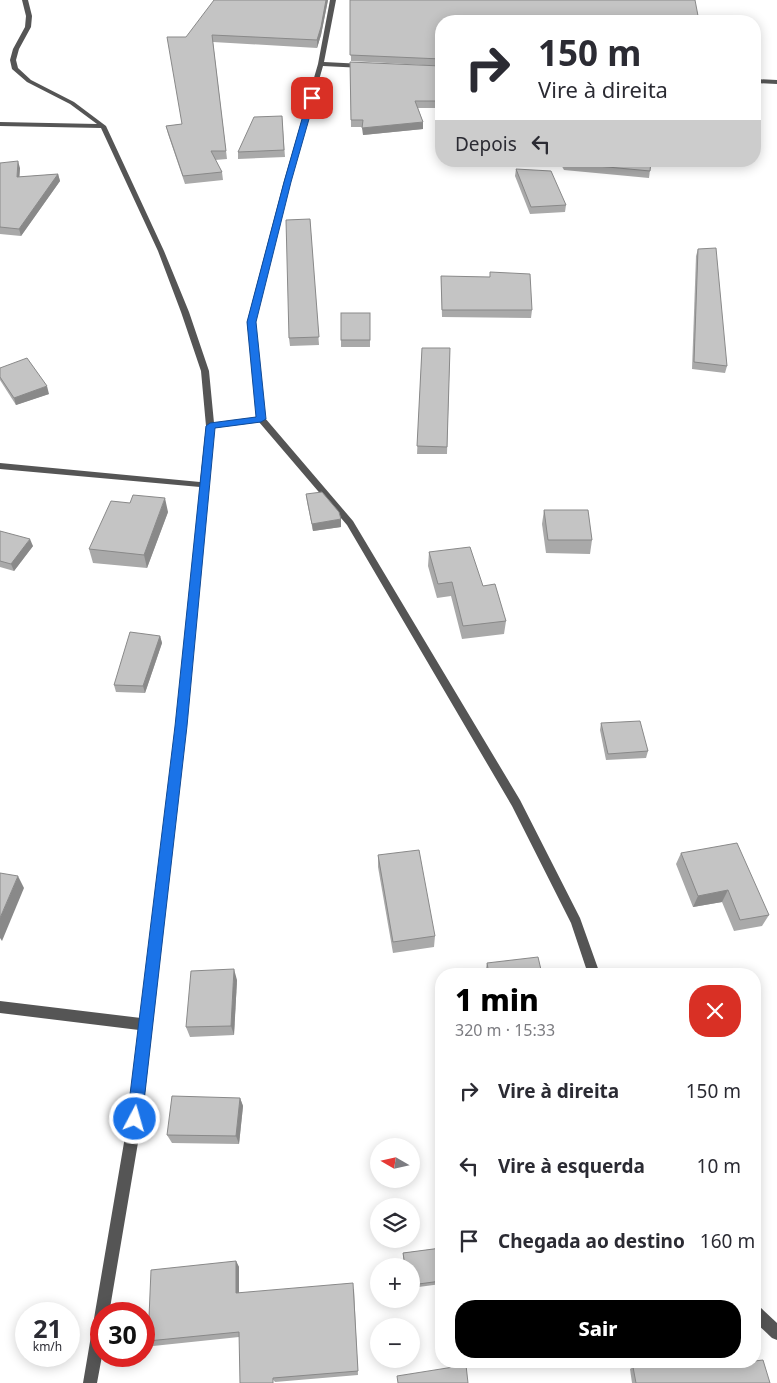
<!DOCTYPE html>
<html lang="pt">
<meta charset="utf-8">
<style>
:root{--surface:#fff;--page:#f2f2f3;--text:#2b2b33;--muted:#7c7c81;--accent:#000}
body{margin:0;font-family:"Noto Sans",sans-serif;background:var(--page);color:var(--text);height:100vh;display:flex;flex-direction:column;font-size:19px;white-space:nowrap}
*{box-sizing:border-box;margin:0}
p{font-size:16px;color:var(--muted)}
.icon{flex:none;width:28px;height:28px;fill:none;stroke:currentColor;stroke-width:2;stroke-linecap:round;stroke-linejoin:round}
.map{position:relative;flex:1;overflow:hidden}
.details{position:absolute;left:435px;top:968px;width:326px;height:400px;display:flex;flex-direction:column;background:var(--surface);border-radius:20px;box-shadow:0 2px 12px #0003}
.details>*{flex:none}
.guide{position:absolute;left:435px;top:15px;width:326px;height:152px;border-radius:20px;box-shadow:0 2px 12px #0003;background:#fff;color:var(--text);overflow:hidden}
.needle{width:32px;rotate:279deg}
.controls{position:absolute;left:370px;top:1138px;display:grid;gap:10px}
.controls a{display:grid;place-items:center;width:50px;height:50px;border-radius:50%;background:var(--surface);box-shadow:0 2px 12px #0003;font-size:25px}
.speed{position:absolute;left:15px;top:1302px;display:flex;gap:10px;font-size:25px;font-weight:700;text-align:center}
.speed>*{display:grid;place-content:center;width:65px;height:65px;border-radius:50%;background:var(--surface);box-shadow:0 2px 12px #0003;line-height:1}
.speed small{font-size:12px;font-weight:400}
.speed .limit{border:8px solid #d22;background:#fff;color:#111}
.pin{position:absolute;display:grid;place-items:center;width:42px;height:42px;color:#fff;margin:-21px;border-radius:10px;box-shadow:0 2px 8px #0006}
.me{position:absolute;width:55px;margin:-28px;rotate:6deg;stroke-linejoin:round;filter:drop-shadow(0 0 4px #0008)}
.turn{display:flex;align-items:center;gap:18px;height:105px;padding:0 20px;font-size:22px}
.turn .icon{width:65px;height:65px;stroke-width:2.5}
.turn b{display:block;font-size:35px;line-height:42px}
.then{display:flex;align-items:center;height:48px;padding:0 20px;background:#0003;gap:10px;font-size:19px}
.round{display:grid;place-items:center;flex:none;width:52px;height:52px;border-radius:20px;background:var(--page)}
.headline{display:flex;align-items:center;justify-content:space-between;height:85px;padding:0 20px}
h1{font-size:30px;font-weight:800;line-height:38px;color:var(--accent)}
.primary-button{display:flex;gap:10px;margin-top:auto;padding:10px 20px}
.primary-button a{flex:1;height:58px;border-radius:20px;background:var(--accent);color:#fff;font-size:20px;font-weight:800;line-height:58px;text-align:center}
ul{padding:0;list-style:none}
li{display:flex;align-items:center;gap:15px;height:75px;padding:0 20px}
li div{flex:1}
li b{display:block;font-size:19px}
li em{font-style:normal}
.map>svg:first-child{display:block}
.lines{fill:none;stroke-linecap:round;stroke-linejoin:round}
.minor{fill:#555;fill-rule:evenodd}
.wall{fill:#a9a9a9}
.shaded-wall{fill:#898989}
.building{fill:#c4c4c4;stroke:#898989}
.route{fill:#1a73e8;stroke:#114b97}
</style>
<div class="map">
<svg width="777" height="1383" viewBox="0 0 777 1383">
<rect width="100%" height="100%" fill="#fff"/>
<g class="lines">
<g class="minor">
<path d="M 22,0 L 28,0 L 32,16 L 31,27 L 19,49 L 16,60 L 18,68 L 31,80 L 74,102 L 106,126 L 164,251 L 189,312 L 209,371 L 214,423 L 257,417 L 247,322 L 284,181 L 318,64 L 330,0 L 336,0 L 324,62 L 363,64 L 366,66 L 363,68 L 323,66 L 290,181 L 255,322 L 265,418 L 353,521 L 520,800 L 580,918 L 600,974 L 588,974 L 571,923 L 512,806 L 347,525 L 259,422 L 214,428 L 186,726 L 142,1119 L 109,1314 L 101,1314 L 102,1356 L 97,1383 L 83,1383 L 128,1119 L 139,1030 L 0,1013 L 0,1001 L 141,1018 L 176,726 L 200,487 L 0,469 L 0,463 L 200,482 L 206,426 L 201,371 L 181,312 L 158,251 L 101,128 L 0,126 L 0,122 L 97,124 L 70,104 L 27,82 L 12,69 L 10,60 L 13,49 L 25,27 L 26,16 Z"/>
<path d="M 755,79 L 777,80 L 777,84 L 755,83 Z"/>
<path d="M 755,1305 L 760,1307 L 777,1323 L 777,1340 L 772,1338 L 755,1322 Z"/>
</g>
</g>
<g class="wall">
<path d="M 214,0 L 328,0 L 321,35 L 317,48 L 213,42 L 227,159 L 215,160 L 222,172 L 223,180 L 185,184 L 168,134 L 166,126 L 182,124 Z"/>
<path d="M 350,0 L 699,21 L 441,21 L 441,66 L 351,61 Z"/>
<path d="M 350,62 L 441,66 L 441,108 L 418,108 L 423,122 L 423,129 L 363,135 L 363,127 L 351,127 Z"/>
<path d="M 282,116 L 285,157 L 238,159 L 238,152 Z"/>
<path d="M 559,161 L 651,161 L 649,178 L 564,170 Z"/>
<path d="M 0,163 L 20,168 L 19,177 L 58,174 L 60,181 L 21,236 L 0,234 Z"/>
<path d="M 516,169 L 566,205 L 565,212 L 530,214 L 515,176 Z"/>
<path d="M 310,219 L 319,345 L 290,346 L 289,338 Z"/>
<path d="M 698,249 L 727,366 L 725,373 L 692,369 L 696,256 Z"/>
<path d="M 441,276 L 532,310 L 531,318 L 442,317 Z"/>
<path d="M 370,313 L 370,347 L 341,347 L 341,340 Z"/>
<path d="M 422,348 L 450,348 L 447,454 L 417,454 Z"/>
<path d="M 0,368 L 49,394 L 16,405 L 0,380 Z"/>
<path d="M 306,494 L 341,527 L 313,531 L 307,502 Z"/>
<path d="M 544,510 L 592,540 L 590,554 L 546,553 L 542,524 Z"/>
<path d="M 168,512 L 147,568 L 93,563 L 89,549 Z"/>
<path d="M 0,531 L 33,546 L 14,571 L 0,567 Z"/>
<path d="M 429,552 L 483,586 L 506,621 L 504,634 L 462,639 L 451,596 L 437,598 L 428,566 Z"/>
<path d="M 160,636 L 162,643 L 145,693 L 116,692 L 114,685 Z"/>
<path d="M 601,723 L 648,751 L 646,758 L 606,760 L 600,730 Z"/>
<path d="M 681,853 L 769,915 L 762,926 L 734,931 L 722,902 L 693,907 L 676,864 Z"/>
<path d="M 378,855 L 435,936 L 434,947 L 393,953 L 378,867 Z"/>
<path d="M 487,963 L 542,974 L 485,974 Z"/>
<path d="M 237,980 L 234,1035 L 190,1037 L 186,1027 Z"/>
<path d="M 240,1098 L 243,1106 L 239,1144 L 172,1143 L 167,1135 Z"/>
<path d="M 441,1248 L 441,1284 L 411,1288 L 411,1266 L 404,1266 L 403,1253 Z"/>
<path d="M 236,1261 L 239,1267 L 239,1293 L 354,1289 L 358,1375 L 275,1382 L 239,1337 L 153,1346 L 148,1341 Z"/>
<path d="M 633,1367 L 770,1383 L 632,1383 L 630,1369 Z"/>
</g>
<g class="shaded-wall">
<path d="M 326,0 L 328,0 L 321,35 L 317,48 L 317,40 Z"/>
<path d="M 423,122 L 423,129 L 363,135 L 362,128 Z"/>
<path d="M 18,161 L 20,168 L 19,184 L 17,177 Z"/>
<path d="M 58,174 L 60,181 L 21,236 L 19,229 Z"/>
<path d="M 47,386 L 49,394 L 16,405 L 14,398 Z"/>
<path d="M 165,498 L 168,512 L 147,568 L 144,555 Z"/>
<path d="M 341,519 L 341,527 L 313,531 L 312,524 Z"/>
<path d="M 30,539 L 33,546 L 14,571 L 11,564 Z"/>
<path d="M 160,636 L 162,643 L 145,693 L 143,686 Z"/>
<path d="M 18,876 L 24,888 L 2,941 L 0,938 L 0,918 Z"/>
<path d="M 728,890 L 722,902 L 693,907 L 698,896 Z"/>
<path d="M 234,969 L 237,980 L 234,1035 L 231,1026 Z"/>
<path d="M 240,1098 L 243,1106 L 239,1144 L 236,1136 Z"/>
<path d="M 236,1261 L 239,1267 L 239,1299 L 236,1293 Z"/>
</g>
<g class="building">
<path d="M 214,0 L 326,0 L 321,27 L 317,40 L 212,35 L 226,151 L 211,151 L 222,172 L 183,176 L 166,126 L 182,124 L 167,37 L 186,37 Z"/>
<path d="M 350,0 L 695,0 L 699,21 L 634,19 L 633,21 L 441,21 L 441,59 L 350,55 Z"/>
<path d="M 350,62 L 441,66 L 441,101 L 415,101 L 423,122 L 362,128 L 363,120 L 351,120 Z"/>
<path d="M 282,116 L 284,150 L 238,152 L 254,117 Z"/>
<path d="M 18,161 L 17,177 L 58,174 L 19,229 L 0,227 L 0,163 Z"/>
<path d="M 564,161 L 651,161 L 650,171 L 565,163 Z"/>
<path d="M 516,169 L 551,171 L 566,205 L 531,207 Z"/>
<path d="M 310,219 L 319,337 L 289,338 L 286,220 Z"/>
<path d="M 716,248 L 727,366 L 694,362 L 698,249 Z"/>
<path d="M 490,272 L 530,274 L 532,310 L 442,310 L 441,276 L 490,277 Z"/>
<rect x="341" y="313" width="29" height="27"/>
<path d="M 422,348 L 450,348 L 447,447 L 417,446 Z"/>
<path d="M 27,358 L 47,386 L 14,398 L 0,377 L 0,368 Z"/>
<path d="M 322,492 L 339,512 L 341,519 L 312,524 L 306,494 Z"/>
<path d="M 133,495 L 165,498 L 144,555 L 89,549 L 111,501 L 130,503 Z"/>
<path d="M 544,510 L 588,510 L 592,540 L 548,540 Z"/>
<path d="M 0,531 L 30,539 L 11,564 L 0,561 Z"/>
<path d="M 470,547 L 483,586 L 495,584 L 506,621 L 463,626 L 452,582 L 438,584 L 429,552 Z"/>
<path d="M 130,632 L 160,636 L 143,686 L 114,685 Z"/>
<path d="M 640,721 L 648,751 L 608,754 L 601,723 Z"/>
<path d="M 737,843 L 769,915 L 740,920 L 728,890 L 698,896 L 681,853 Z"/>
<path d="M 419,850 L 435,936 L 393,942 L 378,855 Z"/>
<path d="M 0,873 L 18,876 L 0,918 Z"/>
<path d="M 538,957 L 542,974 L 489,974 L 487,963 Z"/>
<path d="M 234,969 L 231,1026 L 186,1027 L 191,971 Z"/>
<path d="M 172,1096 L 240,1098 L 236,1136 L 167,1135 Z"/>
<path d="M 441,1248 L 441,1281 L 411,1285 L 411,1266 L 405,1266 L 403,1253 Z"/>
<path d="M 236,1261 L 236,1293 L 353,1283 L 358,1371 L 273,1378 L 273,1383 L 240,1383 L 239,1332 L 148,1341 L 151,1270 Z"/>
<path d="M 763,1360 L 770,1383 L 636,1383 L 633,1367 L 721,1365 Z"/>
<path d="M 466,1365 L 468,1383 L 398,1383 L 397,1376 Z"/>
</g>
<path class="route" d="M 312,96 L 315,98 L 291,182 L 256,322 L 266,419 L 261,422 L 215,428 L 187,726 L 142,1119 L 140,1124 L 135,1126 L 130,1124 L 127,1119 L 175,726 L 206,426 L 210,423 L 256,417 L 247,322 L 284,182 L 308,98 Z"/>
</svg>
<div class="controls">
<a><svg class="needle" viewBox="-14 -14 28 28"><path d="M0-13l5 13h-10z" fill="#e53935"/><path d="M0 13l5-13h-10z" fill="#7c7c81"/></svg></a>
<a><svg class="icon" aria-label="layers" viewBox="0 0 24 24"><path d="M12 4l9 5-9 5-9-5zM3 14l9 5 9-5"/></svg></a>
<a>+</a>
<a>−</a>
</div>
<div class="speed"><div>21<small>km/h</small></div><div class="limit">30</div></div>
<div class="pin" style="left:312px;top:98px;background:#d93025"><svg class="icon" aria-label="arrive" viewBox="0 0 24 24"><path d="M6 21V4h12l-3 4 3 4H6"/></svg></div>
<svg class="me" style="left:135px;top:1119px" viewBox="-20 -20 40 40"><circle r="17" fill="#1a73e8" stroke="#fff" stroke-width="3"/><path d="M0-11L8 9 0 5-8 9z" fill="#fff"/></svg>
<div class="guide">
<div class="turn"><svg class="icon" aria-label="right" viewBox="0 0 24 24"><path d="M7 20v-9h11M14 6l5 5-5 5"/></svg><div><b>150 m</b>Vire à direita</div></div>
<div class="then">Depois<svg class="icon" aria-label="left" viewBox="0 0 24 24"><path d="M17 20v-9H6M10 6l-5 5 5 5"/></svg></div>
</div>
<section class="details">
<div class="headline"><div><h1>1 min</h1><p>320 m · 15:33</p></div><a class="round" style="background:#d93025;color:#fff"><svg class="icon" aria-label="close" viewBox="0 0 24 24"><path d="M6 6l12 12M18 6L6 18"/></svg></a></div>
<ul>
<li><svg class="icon" aria-label="right" viewBox="0 0 24 24"><path d="M7 20v-9h11M14 6l5 5-5 5"/></svg><div><b>Vire à direita</b></div><em>150 m</em></li>
<li><svg class="icon" aria-label="left" viewBox="0 0 24 24"><path d="M17 20v-9H6M10 6l-5 5 5 5"/></svg><div><b>Vire à esquerda</b></div><em>10 m</em></li>
<li><svg class="icon" aria-label="arrive" viewBox="0 0 24 24"><path d="M6 21V4h12l-3 4 3 4H6"/></svg><div><b>Chegada ao destino</b></div><em>160 m</em></li>
</ul>
<div class="primary-button"><a>Sair</a></div>
</section>
</div>
